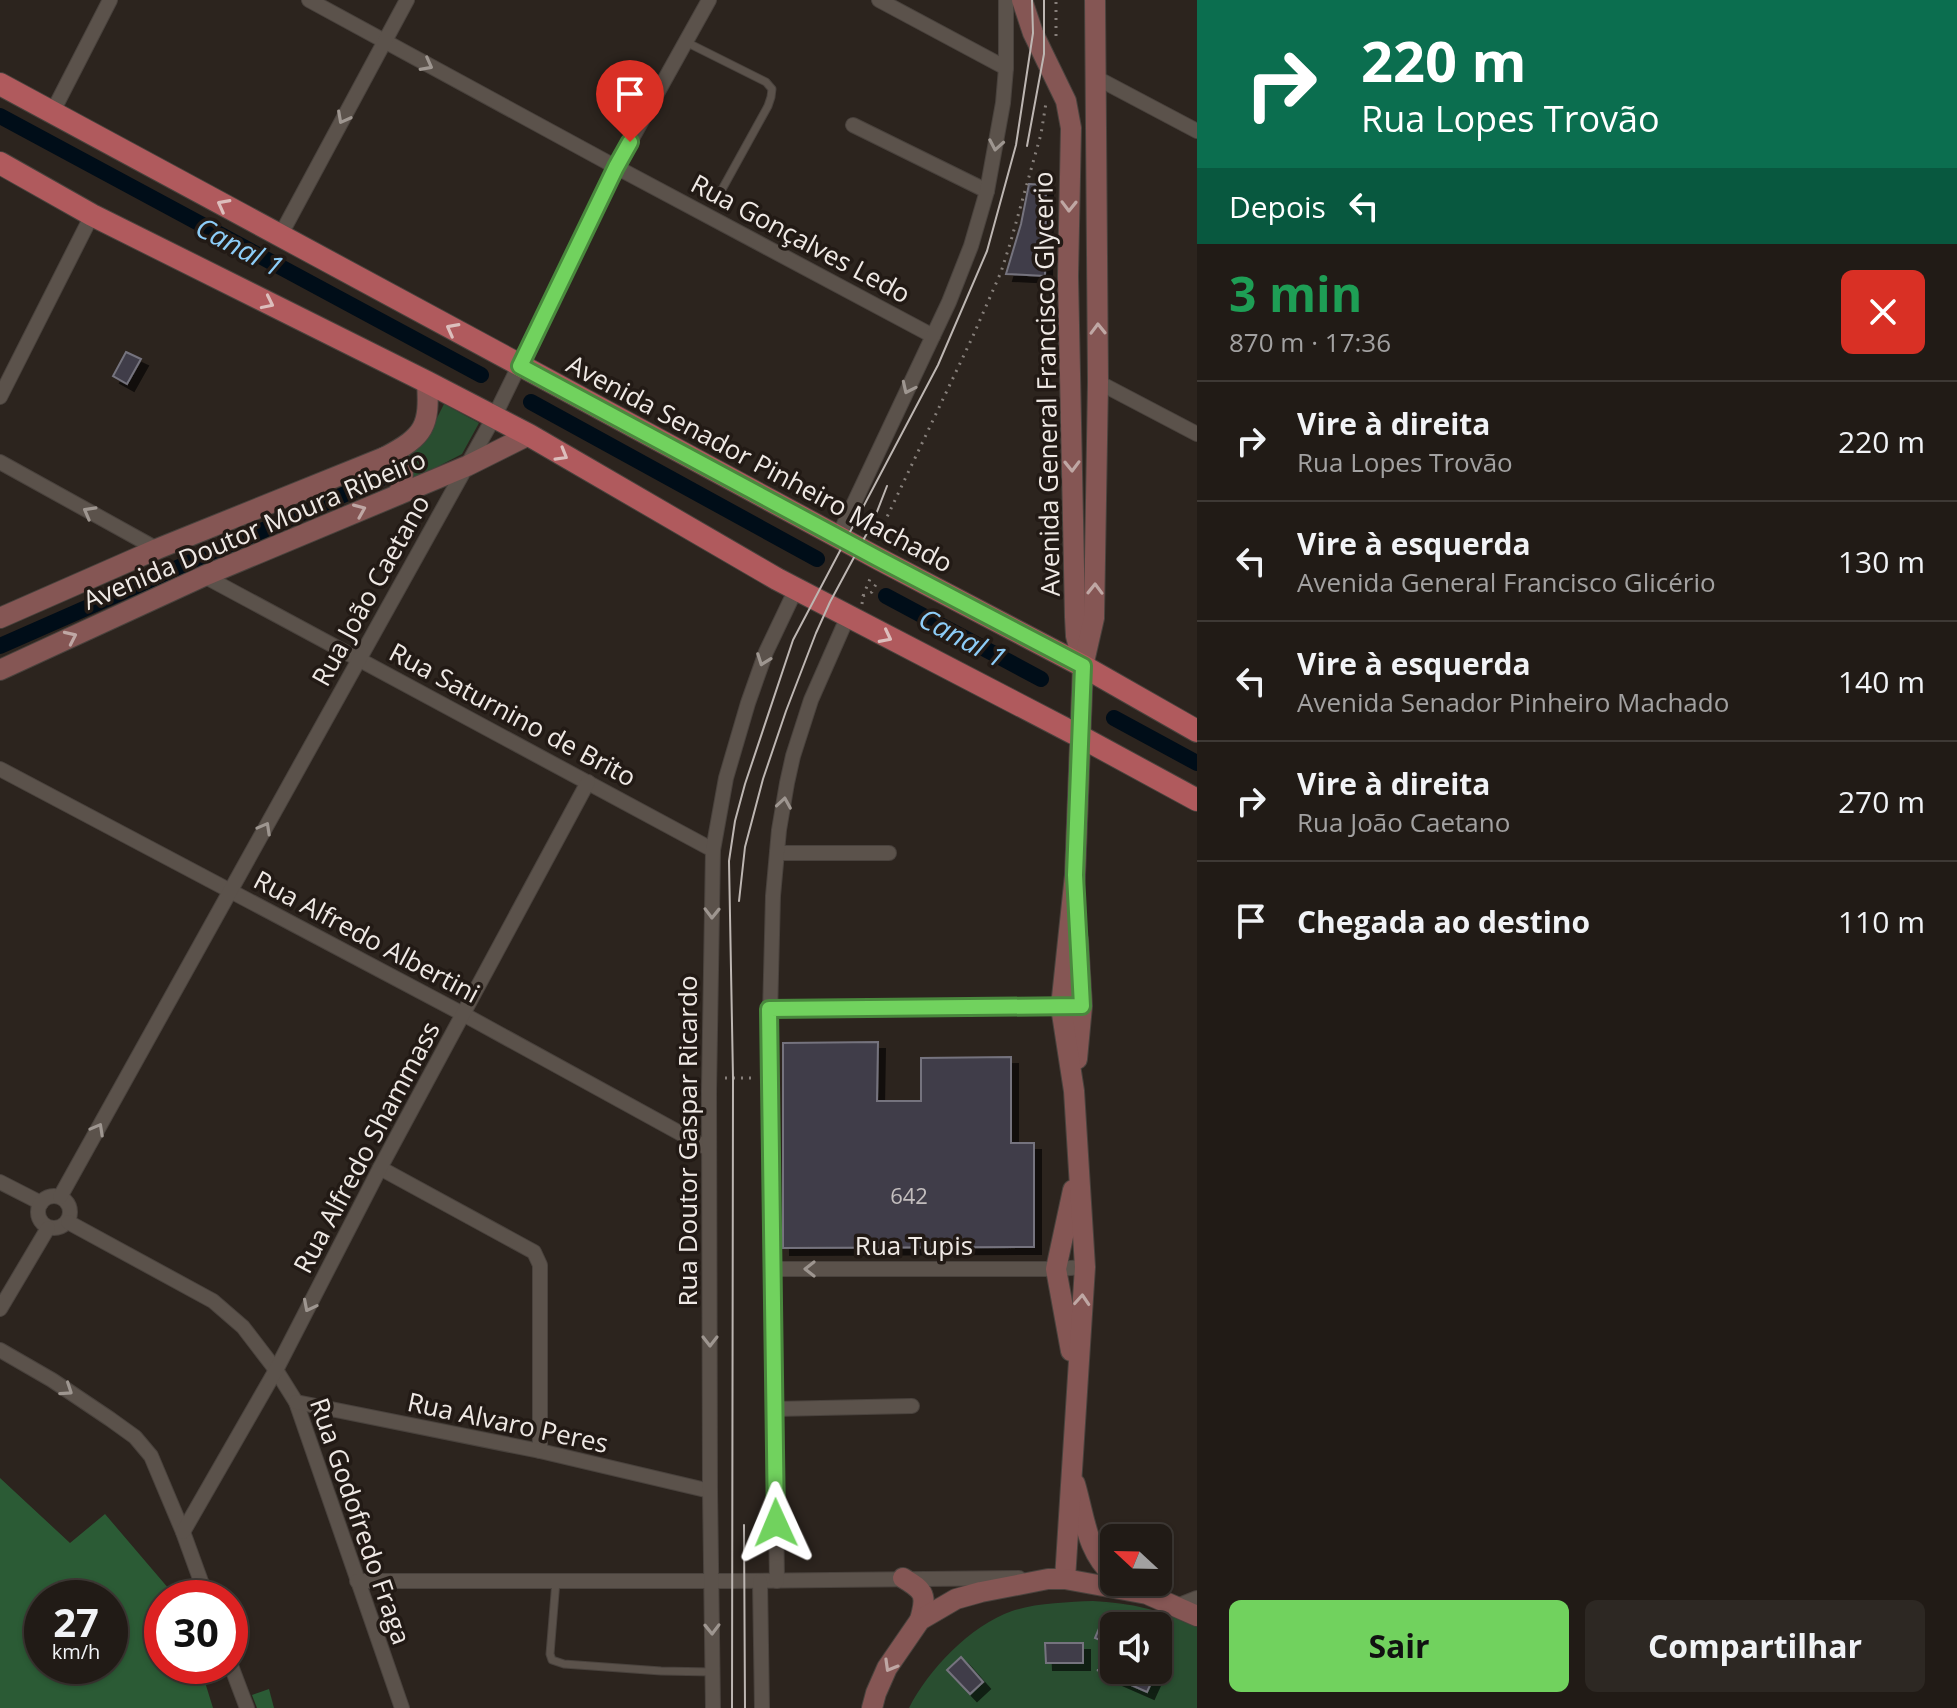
<!DOCTYPE html>
<html lang="pt">
<meta charset="utf-8">
<style>
:root{--surface:#211b16;--page:#2d2823;--text:#f1f3f6;--muted:#a2a1a1;--line:#3e3935;--accent:#71d25e}
body{margin:0;font-family:"Open Sans",sans-serif;background:var(--page);color:var(--text);height:100vh;display:flex;flex-direction:column;font-size:30px;white-space:nowrap}
*{box-sizing:border-box;margin:0}
p{font-size:26px;color:var(--muted)}
.icon{flex:none;width:44px;height:44px;fill:none;stroke:currentColor;stroke-width:2;stroke-linecap:round;stroke-linejoin:round}
.map{position:relative;flex:1;overflow:hidden}
.sheet{display:flex;flex-direction:column;background:var(--surface);width:760px}
.sheet>*{flex:none}
.banner{background:#0b6e4f;color:#fff;overflow:hidden}
.needle{width:52px;rotate:292deg}
.buttons{position:absolute;left:1100px;top:1524px;display:grid;gap:16px}
.buttons a{display:grid;place-items:center;width:72px;height:72px;border-radius:12px;background:var(--surface);box-shadow:0 2px 6px #0004,0 0 0 2px var(--line);font-size:40px}
.speed{position:absolute;left:24px;top:1580px;display:flex;gap:16px;font-size:40px;font-weight:700;text-align:center}
.speed>*{display:grid;place-content:center;width:104px;height:104px;border-radius:50%;background:var(--surface);box-shadow:0 2px 6px #0004,0 0 0 2px var(--line);line-height:1}
.speed small{font-size:20px;font-weight:400}
.speed .limit{border:12px solid #d22;background:#fff;color:#111}
.pin{position:absolute;display:grid;place-items:center;width:68px;height:68px;color:#fff;margin:-82px -34px;border-radius:50% 50% 50% 0;rotate:-45deg;box-shadow:0 0 8px #0007}
.pin .icon{rotate:45deg}
.me{position:absolute;width:88px;margin:-44px;rotate:359deg;stroke-linejoin:round;filter:drop-shadow(0 0 6px #0008)}
.turn{display:flex;align-items:center;gap:28px;height:168px;padding:0 32px;font-size:36px}
.turn .icon{width:104px;height:104px;stroke-width:2.5}
.turn b{display:block;font-size:56px;line-height:68px}
.then{display:flex;align-items:center;height:76px;padding:0 32px;background:#0003;gap:16px;font-size:30px}
.round{display:grid;place-items:center;flex:none;width:84px;height:84px;border-radius:12px;background:var(--page)}
.head{display:flex;align-items:center;justify-content:space-between;height:136px;padding:0 32px}
h1{font-size:48px;font-weight:700;line-height:60px;color:#1e9e55}
.primary-button{display:flex;gap:16px;margin-top:auto;padding:16px 32px}
.primary-button a{flex:1;height:92px;border-radius:12px;background:var(--accent);color:#111;font-size:32px;font-weight:700;line-height:92px;text-align:center}
.primary-button a+a{background:var(--page);color:var(--text)}
ul{padding:0;list-style:none}
li{display:flex;align-items:center;gap:24px;height:120px;padding:0 32px;border-top:2px solid var(--line)}
li div{flex:1}
li b{display:block;font-size:30px}
li em{font-style:normal}
main{display:flex;flex:1;min-height:0}
.map>svg:first-child{display:block}
.green{fill:#294e30;fill-rule:evenodd}
.forest{fill:#2b5b35;fill-rule:evenodd}
.lines{fill:none;stroke-linecap:round;stroke-linejoin:round}
.canal{stroke:#000d18;stroke-width:16}
.building{fill:#403e48;stroke:#75737e;stroke-width:2;filter:url(#shadow)}
.lane-casing{stroke:#49423d;stroke-width:9}
.street-casing{stroke:#49423d;stroke-width:16}
.secondary-casing{stroke:#49423d;stroke-width:22}
.primary-casing{stroke:#49423d;stroke-width:24}
.path{stroke:#867f7a;stroke-width:3;stroke-dasharray:2 6;stroke-linecap:butt}
.lane{stroke:#5b524b;stroke-width:7}
.street{stroke:#5b524b;stroke-width:14}
.secondary{stroke:#855654;stroke-width:20}
.primary{stroke:#b05a5d;stroke-width:22}
.tram{stroke:#bdb6b2;stroke-width:2}
.oneway{stroke:#9e9690}
.oneway2{stroke:#dcbebc}
.oneway3{stroke:#bfa7a4}
.route-casing{stroke:#49883d;stroke-width:20}
.route{stroke:#71d25e;stroke-width:14}
.labels{text-anchor:middle;dominant-baseline:central;stroke-width:7;stroke-linejoin:round;paint-order:stroke}
.number-label{font-size:22px;fill:#c3bebe}
.street-label{font-size:26px;fill:#efe9e5;stroke:#221a15}
.water-label{font-size:28px;font-style:italic;fill:#8dcdf8;stroke:#221a15}
</style>
<main>
<div class="map">
<svg width="1197" height="1708" viewBox="0 0 1197 1708">
<defs>
<filter id="shadow"><feDropShadow dx="7" dy="7" stdDeviation="0" flood-color="#0009"/></filter>
</defs>
<rect width="100%" height="100%" fill="#2c241e"/>
<g class="green">
<path d="M 444,404 L 479,423 L 462,454 L 414,479 L 404,458 L 430,432 Z"/>
<path d="M 1093,1601 C 1129,1603 1165,1610 1197,1627 L 1197,1708 L 909,1708 C 928,1670 971,1625 1012,1611 C 1036,1603 1068,1602 1093,1601 ZM 1114,1626 L 1158,1626 L 1158,1670 L 1114,1670 Z"/>
</g>
<g class="forest">
<path d="M 0,1478 L 70,1543 L 105,1514 L 169,1589 L 172,1598 L 162,1598 L 162,1666 L 200,1666 L 213,1708 L 0,1708 ZM 42,1598 L 110,1598 L 110,1666 L 42,1666 Z"/>
<path d="M 269,1689 L 274,1708 L 257,1708 L 252,1695 Z"/>
</g>
<g class="lines">
<g class="canal">
<path d="M 0,116 L 481,375"/>
<path d="M 531,402 L 817,559"/>
<path d="M 886,596 L 1041,679"/>
<path d="M 0,646 L 384,477"/>
<path d="M 1114,718 L 1197,763"/>
</g>
</g>
<g class="building">
<path d="M 1029,184 L 1046,185 L 1045,276 L 1006,274 L 1021,224 Z"/>
<path d="M 126,352 L 141,359 L 127,384 L 113,376 Z"/>
<path d="M 878,1042 L 877,1101 L 921,1101 L 921,1058 L 1011,1057 L 1011,1143 L 1034,1143 L 1034,1247 L 783,1248 L 783,1043 Z"/>
<path d="M 1100,1626 L 1114,1632 L 1114,1646 L 1095,1638 Z"/>
<path d="M 1045,1643 L 1083,1643 L 1083,1663 L 1046,1663 Z"/>
<path d="M 961,1657 L 983,1682 L 970,1694 L 947,1670 Z"/>
<path d="M 1097,1670 L 1157,1670 L 1147,1692 Z"/>
</g>
<g class="lines">
<defs>
<g id="lane">
<path d="M 686,42 L 766,82 L 772,89 L 771,97 L 768,106 L 720,193"/>
<path d="M 556,1581 L 550,1654 L 552,1660 L 564,1664 L 661,1671 L 713,1672"/>
</g>
<g id="street">
<path d="M 309,0 L 616,167 L 933,336"/>
<path d="M 879,0 L 1006,68"/>
<path d="M 1095,77 L 1197,131"/>
<path d="M 52,113 L 110,0"/>
<path d="M 853,125 L 987,191"/>
<path d="M 280,236 L 407,0"/>
<path d="M 1098,382 L 1197,434"/>
<path d="M 0,397 L 92,215"/>
<path d="M 0,462 L 157,549"/>
<path d="M 838,537 L 949,302 L 971,246 L 987,191 L 1003,103 L 1006,68 L 1006,0"/>
<path d="M 204,576 L 713,850"/>
<path d="M 0,769 L 463,1014 L 709,1149"/>
<path d="M 777,853 L 889,853"/>
<path d="M 769,1009 L 1069,1007"/>
<path d="M 380,1168 L 534,1252 L 540,1265 L 540,1451"/>
<path d="M 0,1182 L 41,1203"/>
<circle cx="54" cy="1212" r="16"/>
<path d="M 60,1197 L 494,417 L 616,167 L 709,0"/>
<path d="M 68,1222 L 213,1301 L 243,1327 L 276,1370 L 296,1402 L 402,1708"/>
<path d="M 773,1269 L 1056,1269 L 1085,1267"/>
<path d="M 0,1309 L 48,1228"/>
<path d="M 0,1350 L 52,1380 L 110,1419 L 135,1437 L 151,1456 L 183,1532 L 207,1598"/>
<path d="M 296,1402 L 540,1451 L 710,1491"/>
<path d="M 775,1409 L 912,1406"/>
<path d="M 183,1532 L 276,1370 L 380,1168 L 588,782"/>
<path d="M 357,1581 L 732,1581 L 1019,1578"/>
<path d="M 760,1581 L 762,1708"/>
<path d="M 777,1581 L 769,1054 L 773,896 L 779,830 L 787,783 L 793,756 L 811,700 L 848,616"/>
<path d="M 1177,1606 L 1197,1598"/>
<path d="M 230,1663 L 247,1708"/>
<path d="M 713,1708 L 710,1491 L 709,1091 L 713,850 L 726,778 L 748,703 L 766,652 L 796,589"/>
</g>
<g id="secondary">
<path d="M 1022,0 L 1033,33 L 1066,101 L 1071,128 L 1068,276 L 1075,617 L 1076,636 L 1083,662"/>
<path d="M 385,457 C 408,463 404,473 399,494"/>
<path d="M 0,618 L 157,549 L 385,457 C 425,436 430,426 427,382"/>
<path d="M 0,670 L 204,576 L 467,466 L 529,435"/>
<path d="M 1077,1059 L 1082,1006 L 1078,940"/>
<path d="M 1071,1351 L 1056,1269 L 1073,1190"/>
<path d="M 1075,1484 C 1085,1518 1086,1551 1114,1576"/>
<path d="M 903,1578 C 925,1591 927,1595 920,1620"/>
<path d="M 1065,1579 L 1085,1267 L 1074,1091 L 1061,1007 L 1075,875 L 1083,666 L 1094,618 L 1098,382 L 1095,0"/>
<path d="M 872,1708 L 876,1693 L 887,1668 L 920,1620 L 956,1599 L 981,1592 L 1048,1579 L 1065,1579 L 1147,1594 L 1197,1616"/>
</g>
<g id="primary">
<path d="M 0,84 L 879,559 L 1083,666 L 1197,731"/>
<path d="M 0,163 L 92,215 L 427,382 L 529,435 L 777,579 L 1081,737 L 1197,800"/>
</g>
</defs>
<use href="#lane" class="lane-casing"/>
<use href="#street" class="street-casing"/>
<use href="#secondary" class="secondary-casing"/>
<use href="#primary" class="primary-casing"/>
<g class="path">
<path d="M 1056,36 L 1056,0"/>
<path d="M 877,538 L 973,336 L 1001,272 L 1010,244 L 1041,134 L 1046,103"/>
<path d="M 863,596 L 872,592 L 878,580"/>
<path d="M 862,604 L 863,596 L 872,574"/>
<path d="M 725,1078 L 755,1078 L 755,1076"/>
</g>
<use href="#lane" class="lane"/>
<use href="#street" class="street"/>
<use href="#secondary" class="secondary"/>
<use href="#primary" class="primary"/>
<g class="tram">
<path d="M 1027,146 L 1044,54 L 1044,0"/>
<path d="M 739,901 L 745,847 L 763,779 L 786,711 L 816,633 L 830,602 L 873,522 L 887,486"/>
<path d="M 744,1525 L 745,1708"/>
<path d="M 732,1708 L 733,1078 L 729,861 L 735,821 L 745,784 L 793,640 L 938,365 L 987,251 L 1016,145 L 1033,33 L 1032,0"/>
</g>
</g>
<defs><path id="oneway-chevron" d="M-2-3.5L2.5 0L-2 3.5" fill="none" stroke-width="1.6" stroke-linecap="round" stroke-linejoin="round" transform="scale(2)"/></defs>
<g class="oneway">
<use href="#oneway-chevron" transform="translate(427 65) rotate(28)"/>
<use href="#oneway-chevron" transform="translate(343 118) rotate(118)"/>
<use href="#oneway-chevron" transform="translate(996 145) rotate(100)"/>
<use href="#oneway-chevron" transform="translate(908 388) rotate(115)"/>
<use href="#oneway-chevron" transform="translate(89 512) rotate(-151)"/>
<use href="#oneway-chevron" transform="translate(763 660) rotate(110)"/>
<use href="#oneway-chevron" transform="translate(784 803) rotate(-81)"/>
<use href="#oneway-chevron" transform="translate(265 828) rotate(-61)"/>
<use href="#oneway-chevron" transform="translate(712 913) rotate(91)"/>
<use href="#oneway-chevron" transform="translate(98 1129) rotate(-61)"/>
<use href="#oneway-chevron" transform="translate(810 1269) rotate(180)"/>
<use href="#oneway-chevron" transform="translate(309 1306) rotate(117)"/>
<use href="#oneway-chevron" transform="translate(710 1341) rotate(90)"/>
<use href="#oneway-chevron" transform="translate(67 1390) rotate(34)"/>
<use href="#oneway-chevron" transform="translate(712 1629) rotate(89)"/>
</g>
<g class="oneway2">
<use href="#oneway-chevron" transform="translate(223 205) rotate(-152)"/>
<use href="#oneway-chevron" transform="translate(268 303) rotate(26)"/>
<use href="#oneway-chevron" transform="translate(452 329) rotate(-152)"/>
<use href="#oneway-chevron" transform="translate(562 455) rotate(30)"/>
<use href="#oneway-chevron" transform="translate(886 637) rotate(27)"/>
</g>
<g class="oneway3">
<use href="#oneway-chevron" transform="translate(1069 206) rotate(91)"/>
<use href="#oneway-chevron" transform="translate(1098 329) rotate(-91)"/>
<use href="#oneway-chevron" transform="translate(1072 466) rotate(89)"/>
<use href="#oneway-chevron" transform="translate(360 510) rotate(-23)"/>
<use href="#oneway-chevron" transform="translate(1095 589) rotate(-89)"/>
<use href="#oneway-chevron" transform="translate(71 637) rotate(-25)"/>
<use href="#oneway-chevron" transform="translate(1082 1300) rotate(-86)"/>
<use href="#oneway-chevron" transform="translate(890 1666) rotate(120)"/>
</g>
<g class="lines">
<defs>
<path id="route" d="M 630,142 L 616,167 L 520,366 L 879,559 L 1083,666 L 1075,875 L 1082,1006 L 769,1009 L 776,1523"/>
</defs>
<use href="#route" class="route-casing"/>
<use href="#route" class="route"/>
</g>
<g class="labels">
<g class="number-label">
<text x="909" y="1195">642</text>
</g>
<g class="street-label">
<text transform="translate(801 238) rotate(28)">Rua Gonçalves Ledo</text>
<text transform="translate(1046 384) rotate(-91)">Avenida General Francisco Glycerio</text>
<text transform="translate(760 463) rotate(28)">Avenida Senador Pinheiro Machado</text>
<text transform="translate(254 529) rotate(-23)">Avenida Doutor Moura Ribeiro</text>
<text transform="translate(370 590) rotate(-61)">Rua João Caetano</text>
<text transform="translate(513 714) rotate(28)">Rua Saturnino de Brito</text>
<text transform="translate(367 936) rotate(28)">Rua Alfredo Albertini</text>
<text transform="translate(687 1141) rotate(-90)">Rua Doutor Gaspar Ricardo</text>
<text transform="translate(366 1147) rotate(-62)">Rua Alfredo Shammass</text>
<text x="914" y="1245">Rua Tupis</text>
<text transform="translate(508 1422) rotate(12)">Rua Alvaro Peres</text>
<text transform="translate(361 1521) rotate(71)">Rua Godofredo Fraga</text>
</g>
<g class="water-label">
<text transform="translate(240 246) rotate(28)">Canal 1</text>
<text transform="translate(963 637) rotate(28)">Canal 1</text>
</g>
</g>
</svg>
<div class="buttons">
<a><svg class="needle" viewBox="-14 -14 28 28"><path d="M0-13l5 13h-10z" fill="#e53935"/><path d="M0 13l5-13h-10z" fill="#a2a1a1"/></svg></a>
<a><svg class="icon" aria-label="sound" viewBox="0 0 24 24"><path d="M4 9h4l5-4v14l-5-4H4zM17 9q2 3 0 6"/></svg></a>
</div>
<div class="speed"><div>27<small>km/h</small></div><div class="limit">30</div></div>
<div class="pin" style="left:630px;top:142px;background:#d93025"><svg class="icon" aria-label="arrive" viewBox="0 0 24 24"><path d="M6 21V4h12l-3 4 3 4H6"/></svg></div>
<svg class="me" style="left:776px;top:1523px" viewBox="-20 -20 40 40"><path d="M0-17L14 15 0 8-14 15z" fill="#71d25e" stroke="#fff" stroke-width="4"/></svg>
</div>
<section class="sheet">
<div class="banner">
<div class="turn"><svg class="icon" aria-label="right" viewBox="0 0 24 24"><path d="M7 20v-9h11M14 6l5 5-5 5"/></svg><div><b>220 m</b>Rua Lopes Trovão</div></div>
<div class="then">Depois<svg class="icon" aria-label="left" viewBox="0 0 24 24"><path d="M17 20v-9H6M10 6l-5 5 5 5"/></svg></div>
</div>
<div class="head"><div><h1>3 min</h1><p>870 m · 17:36</p></div><a class="round" style="background:#d93025;color:#fff"><svg class="icon" aria-label="close" viewBox="0 0 24 24"><path d="M6 6l12 12M18 6L6 18"/></svg></a></div>
<ul>
<li><svg class="icon" aria-label="right" viewBox="0 0 24 24"><path d="M7 20v-9h11M14 6l5 5-5 5"/></svg><div><b>Vire à direita</b><p>Rua Lopes Trovão</p></div><em>220 m</em></li>
<li><svg class="icon" aria-label="left" viewBox="0 0 24 24"><path d="M17 20v-9H6M10 6l-5 5 5 5"/></svg><div><b>Vire à esquerda</b><p>Avenida General Francisco Glicério</p></div><em>130 m</em></li>
<li><svg class="icon" aria-label="left" viewBox="0 0 24 24"><path d="M17 20v-9H6M10 6l-5 5 5 5"/></svg><div><b>Vire à esquerda</b><p>Avenida Senador Pinheiro Machado</p></div><em>140 m</em></li>
<li><svg class="icon" aria-label="right" viewBox="0 0 24 24"><path d="M7 20v-9h11M14 6l5 5-5 5"/></svg><div><b>Vire à direita</b><p>Rua João Caetano</p></div><em>270 m</em></li>
<li><svg class="icon" aria-label="arrive" viewBox="0 0 24 24"><path d="M6 21V4h12l-3 4 3 4H6"/></svg><div><b>Chegada ao destino</b></div><em>110 m</em></li>
</ul>
<div class="primary-button"><a>Sair</a><a>Compartilhar</a></div>
</section>
</main>
